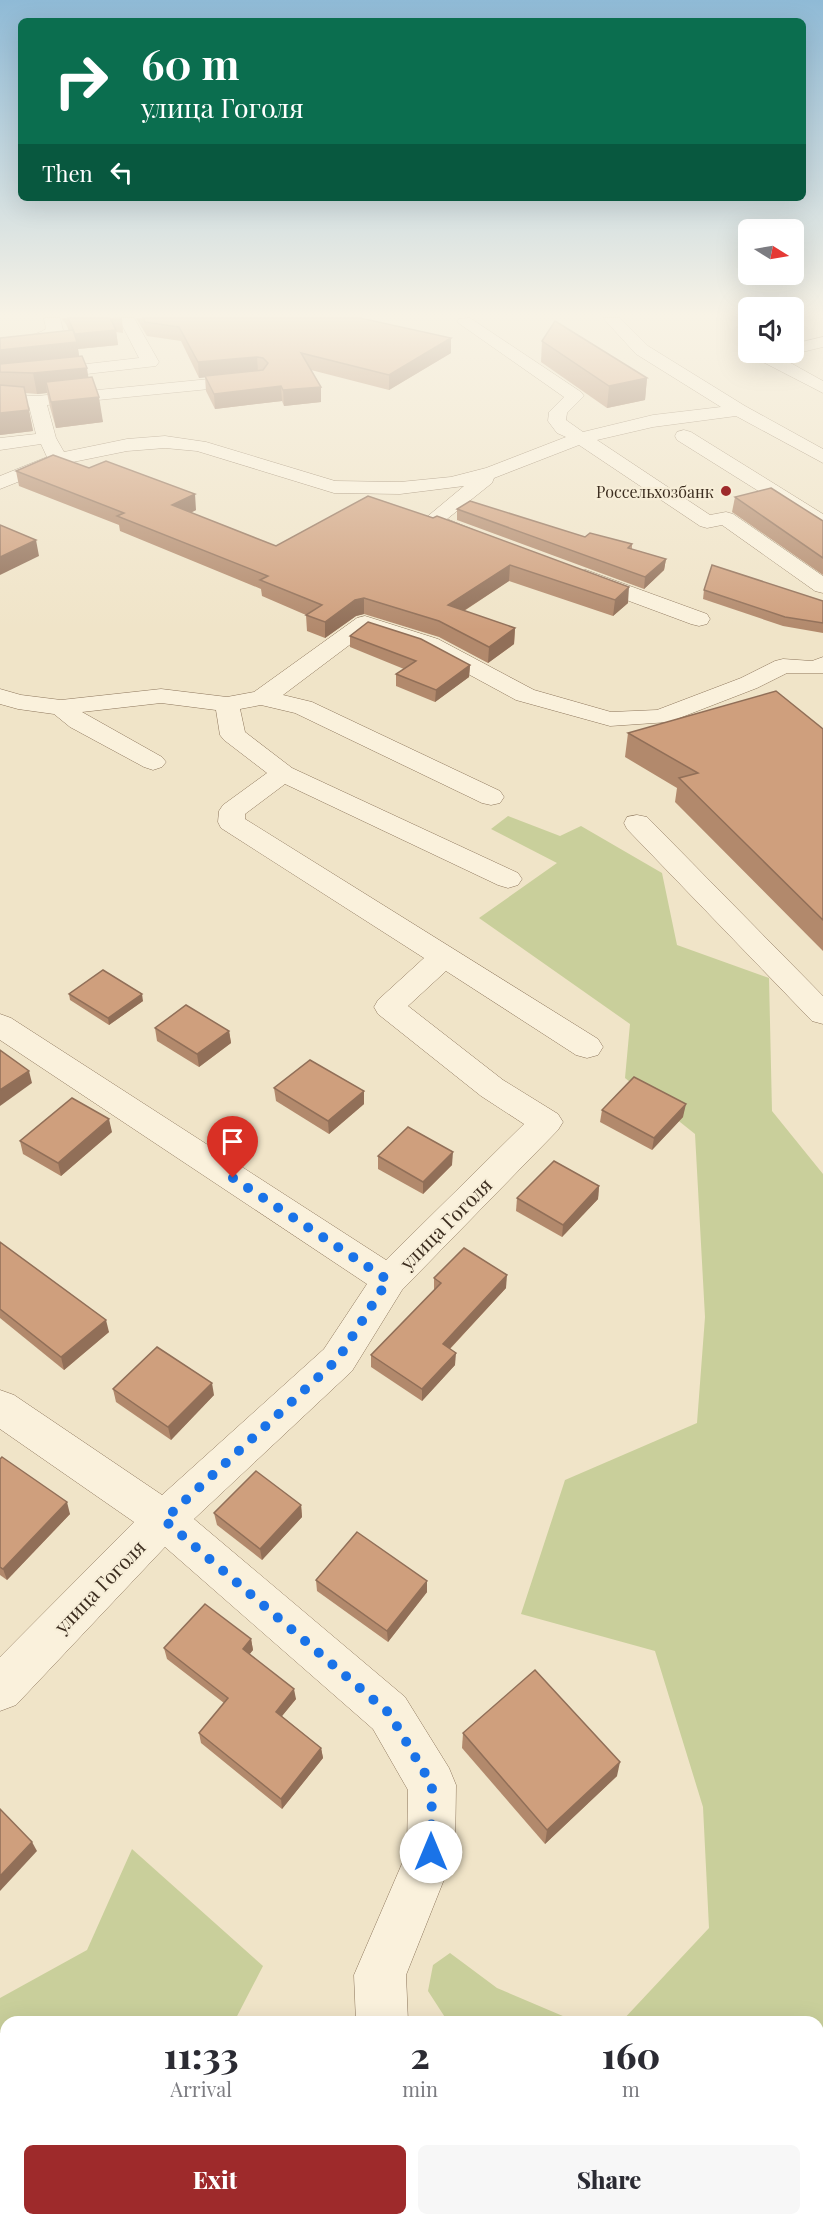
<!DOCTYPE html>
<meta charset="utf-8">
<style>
:root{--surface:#fff;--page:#f7f7f7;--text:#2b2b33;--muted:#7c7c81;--accent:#9e2a2b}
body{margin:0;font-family:"Playfair Display",serif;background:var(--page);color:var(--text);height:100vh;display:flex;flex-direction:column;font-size:22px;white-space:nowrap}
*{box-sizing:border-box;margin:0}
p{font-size:20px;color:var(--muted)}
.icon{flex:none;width:33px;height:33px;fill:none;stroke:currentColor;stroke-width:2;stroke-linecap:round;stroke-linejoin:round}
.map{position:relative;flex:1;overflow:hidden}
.panel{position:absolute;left:0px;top:2016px;width:824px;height:210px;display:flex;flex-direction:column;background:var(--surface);border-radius:18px 18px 0 0;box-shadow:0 6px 24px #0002}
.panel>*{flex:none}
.hud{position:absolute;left:18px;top:18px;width:788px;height:183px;border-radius:9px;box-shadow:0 6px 24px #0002;background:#0b6e4f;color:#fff;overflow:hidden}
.needle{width:39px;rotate:101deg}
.fabs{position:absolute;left:738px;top:219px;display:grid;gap:12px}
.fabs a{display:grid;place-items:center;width:66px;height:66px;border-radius:9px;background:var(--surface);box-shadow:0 6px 24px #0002;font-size:30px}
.pin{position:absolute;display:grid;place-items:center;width:51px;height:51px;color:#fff;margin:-62px -26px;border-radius:50% 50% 50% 0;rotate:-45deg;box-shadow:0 0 6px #0007}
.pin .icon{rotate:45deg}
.me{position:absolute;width:66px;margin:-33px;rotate:0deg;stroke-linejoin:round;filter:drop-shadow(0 0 4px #0008)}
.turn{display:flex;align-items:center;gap:21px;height:126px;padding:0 24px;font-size:27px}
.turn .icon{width:78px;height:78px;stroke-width:2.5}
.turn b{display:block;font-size:42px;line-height:51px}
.then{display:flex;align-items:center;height:57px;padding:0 24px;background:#0003;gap:12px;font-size:22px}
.eta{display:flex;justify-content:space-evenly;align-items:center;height:102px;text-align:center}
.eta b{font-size:36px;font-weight:800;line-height:42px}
.primary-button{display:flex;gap:12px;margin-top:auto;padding:12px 24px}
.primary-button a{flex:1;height:69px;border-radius:9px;background:var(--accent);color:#fff;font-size:24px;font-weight:800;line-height:69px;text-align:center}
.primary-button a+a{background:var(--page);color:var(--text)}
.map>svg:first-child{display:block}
.green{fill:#c9cf9b}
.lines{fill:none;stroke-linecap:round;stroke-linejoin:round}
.minor-casing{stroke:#8d765c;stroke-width:1}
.minor{fill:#faf1dc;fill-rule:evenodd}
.wall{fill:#b2896c}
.shaded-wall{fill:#916f58}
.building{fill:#cf9f7d;stroke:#916f58;stroke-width:1.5}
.route{stroke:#1a73e8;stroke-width:10;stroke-dasharray:0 18}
.poi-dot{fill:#9e2a2b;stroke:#f7eed8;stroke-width:2}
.labels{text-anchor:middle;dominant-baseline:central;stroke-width:4.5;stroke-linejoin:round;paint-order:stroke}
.far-poi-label{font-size:16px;fill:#3d2e20;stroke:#f7eed8;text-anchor:end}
.street-label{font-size:20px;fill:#3d2e20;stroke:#f7eed8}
</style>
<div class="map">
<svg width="823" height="2226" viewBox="0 0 823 2226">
<rect width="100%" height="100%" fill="#f0e4c8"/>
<g class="green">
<path d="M 508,816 L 560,836 L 581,826 L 662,873 L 677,945 L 769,978 L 772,1111 L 823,1174 L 823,2226 L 582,2226 L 579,2220 L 818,2220 L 818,2022 L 621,2022 L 709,1928 L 703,1807 L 655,1651 L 521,1614 L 565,1480 L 697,1423 L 705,1317 L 695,1134 L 625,1078 L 630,1024 L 479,918 L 557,863 L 491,829 Z"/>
<path d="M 132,1849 L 263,1966 L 234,2022 L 6,2022 L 6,2220 L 146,2220 L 146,2226 L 0,2226 L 0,1998 L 87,1950 Z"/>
<path d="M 450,1953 L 497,1988 L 577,2022 L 448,2022 L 428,1991 L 433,1965 Z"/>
</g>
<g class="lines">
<defs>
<g id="minor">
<path d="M 44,318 L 60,318 L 63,330 C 50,348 20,347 0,349 L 0,339 C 16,337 32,338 46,329 Z"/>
<path d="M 114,318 L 134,318 L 159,362 L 156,366 L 43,379 L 37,378 L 34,374 L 37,370 L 43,369 L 139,358 L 121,323 Z"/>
<path d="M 470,318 L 581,392 L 584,396 L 567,413 L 566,420 L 583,432 L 653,415 L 721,407 L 636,354 L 603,318 L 620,318 L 648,346 L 745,406 L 823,449 L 823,463 L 736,416 L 653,427 L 597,440 L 710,515 L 726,512 L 733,514 L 823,576 L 823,593 L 815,591 L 722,525 L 707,528 L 700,526 L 579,445 L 494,478 L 492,483 L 447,519 L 474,530 L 477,534 L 474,538 L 467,540 L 460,538 L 425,525 L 422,521 L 464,486 L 400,494 L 334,493 L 197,451 L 165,448 L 127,451 L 63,464 L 0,489 L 0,476 L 47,457 L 41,444 L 0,450 L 0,438 L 36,434 L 29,406 L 0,404 L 0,394 L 37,396 L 250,375 L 256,376 L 259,380 L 256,384 L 250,385 L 47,405 L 56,438 L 64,452 L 127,439 L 165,436 L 206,442 L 335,481 L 400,482 L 451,477 L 486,468 L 566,437 L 557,433 L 548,421 L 549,412 L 564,397 L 457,322 L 459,319 Z"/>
<path d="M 823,337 L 823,347 L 794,354 L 788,352 L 794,352 L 794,344 Z"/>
<path d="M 756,352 L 783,352 L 778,356 L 823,381 L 823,393 L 757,359 L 754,355 Z"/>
<path d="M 684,430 L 691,432 L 823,514 L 823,529 L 816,527 L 677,440 L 675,436 L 677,432 Z"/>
<path d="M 586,570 L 707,614 L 710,619 L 707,624 L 699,626 L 691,624 L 578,582 L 575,577 L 578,572 Z"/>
<path d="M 365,616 L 438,639 L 534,690 L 611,712 L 657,710 L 741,678 L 775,661 L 783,659 L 812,661 L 823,657 L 823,673 L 787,673 L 757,688 L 669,722 L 610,726 L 516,700 L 422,649 L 368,631 L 283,695 L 312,702 L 500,791 L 504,797 L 500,803 L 491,805 L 482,803 L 295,713 L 261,705 L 240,709 L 245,732 L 292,768 L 518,873 L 522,879 L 518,885 L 508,888 L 498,885 L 285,784 L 245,814 L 245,819 L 598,1039 L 603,1047 L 598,1055 L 587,1058 L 576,1055 L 446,971 L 408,1006 L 503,1080 L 558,1114 L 563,1122 L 558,1130 L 402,1290 L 352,1371 L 194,1519 L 405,1697 L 449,1768 L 456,1785 L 455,1852 L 406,1975 L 408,2022 L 356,2022 L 354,1975 L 407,1852 L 408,1790 L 373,1729 L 165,1547 L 16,1705 L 0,1711 L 0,1657 L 134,1522 L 0,1429 L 0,1390 L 14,1395 L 162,1495 L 324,1349 L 367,1284 L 0,1040 L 0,1014 L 11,1018 L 386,1260 L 524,1124 L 481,1096 L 378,1014 L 374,1007 L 378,1000 L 424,958 L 221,828 L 218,822 L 219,811 L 223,805 L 267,773 L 224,740 L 220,735 L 216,710 L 161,703 L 82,712 L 162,757 L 166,762 L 162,767 L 153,770 L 144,767 L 70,727 L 54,714 L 18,709 L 0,704 L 0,689 L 21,695 L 61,700 L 161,689 L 227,697 L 254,692 L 357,618 Z"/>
<path d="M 637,815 L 647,817 L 823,996 L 823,1024 L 812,1021 L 627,829 L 624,823 L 627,817 Z"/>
</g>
</defs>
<use href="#minor" class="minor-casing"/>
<use href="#minor" class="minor"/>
</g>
<g class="wall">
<path d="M 61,318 L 122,318 L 123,333 L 116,332 L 118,345 L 78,349 L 79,356 L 88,378 L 103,422 L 56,428 L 50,407 L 47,393 L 37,394 L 25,393 L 33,431 L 0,435 L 0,338 L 69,331 L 66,324 Z"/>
<path d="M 136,318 L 360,318 L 451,353 L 389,390 L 311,370 L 321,402 L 284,406 L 282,401 L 215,409 L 206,391 L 205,377 L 199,378 L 181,341 L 147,336 Z"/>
<path d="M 542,341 L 647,378 L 645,400 L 607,408 L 541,362 Z"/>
<path d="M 16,471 L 196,510 L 190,513 L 276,546 L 368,496 L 628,603 L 613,616 L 509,581 L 464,611 L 515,628 L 514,644 L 488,663 L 439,637 L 364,614 L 356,616 L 325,638 L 307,631 L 306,615 L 262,596 L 261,589 L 120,531 L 119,525 L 19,486 Z"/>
<path d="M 735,497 L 823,521 L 823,575 L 732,512 Z"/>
<path d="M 457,509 L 585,537 L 632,544 L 632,549 L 666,559 L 664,570 L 644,589 L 457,520 Z"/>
<path d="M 704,590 L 823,601 L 823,633 L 783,626 L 703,599 Z"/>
<path d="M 350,636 L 470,665 L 469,677 L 435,702 L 396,686 L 396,674 L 404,669 L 350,647 Z"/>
<path d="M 823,729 L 823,951 L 675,802 L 677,788 L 625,757 L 628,733 Z"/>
<path d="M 69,994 L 143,1001 L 109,1025 L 70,1000 Z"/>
<path d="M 155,1028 L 229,1031 L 231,1043 L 199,1067 L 157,1041 Z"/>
<path d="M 274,1088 L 364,1104 L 329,1134 L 276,1101 Z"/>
<path d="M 602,1110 L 683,1117 L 652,1150 L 600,1122 Z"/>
<path d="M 112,1132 L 61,1176 L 23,1154 L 20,1141 Z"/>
<path d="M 378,1156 L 452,1165 L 423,1194 L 378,1169 Z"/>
<path d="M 599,1186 L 598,1199 L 562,1237 L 516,1211 L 517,1198 Z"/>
<path d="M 0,1242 L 109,1332 L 64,1370 L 0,1318 Z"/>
<path d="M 434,1278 L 506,1288 L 450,1349 L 455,1365 L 422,1401 L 371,1367 L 371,1355 L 434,1291 Z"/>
<path d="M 113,1389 L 214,1395 L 171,1440 L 116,1402 Z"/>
<path d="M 0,1459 L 70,1514 L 7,1580 L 0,1575 Z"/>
<path d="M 301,1505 L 302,1517 L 262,1560 L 217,1525 L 214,1513 Z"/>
<path d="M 316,1580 L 427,1592 L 388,1642 L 317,1591 Z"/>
<path d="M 251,1639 L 253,1650 L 249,1654 L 296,1699 L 282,1716 L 321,1748 L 323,1758 L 282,1809 L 201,1743 L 199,1733 L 224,1703 L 167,1659 L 164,1648 Z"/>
<path d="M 463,1733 L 617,1776 L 545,1844 L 462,1748 Z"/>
</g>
<g class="shaded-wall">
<path d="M 116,330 L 118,345 L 78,349 L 80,362 L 0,371 L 0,350 L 76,342 L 75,334 Z"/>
<path d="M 451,338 L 451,353 L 389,390 L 389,375 Z"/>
<path d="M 257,357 L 258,372 L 199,378 L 198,362 Z"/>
<path d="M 87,368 L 90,388 L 46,382 L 47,393 L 37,394 L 33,373 Z"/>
<path d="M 647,378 L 645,400 L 607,408 L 609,386 Z"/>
<path d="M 281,386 L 282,401 L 215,409 L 214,394 Z"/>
<path d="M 321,387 L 321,402 L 284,406 L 283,390 Z"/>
<path d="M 99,397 L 103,422 L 56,428 L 51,402 Z"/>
<path d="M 29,410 L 33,431 L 0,435 L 0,413 Z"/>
<path d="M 195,494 L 196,510 L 174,521 L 172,505 Z"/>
<path d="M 36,540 L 39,556 L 0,575 L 0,557 Z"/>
<path d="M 666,559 L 664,570 L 644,589 L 645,577 Z"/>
<path d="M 510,565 L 509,581 L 448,621 L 448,605 Z"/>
<path d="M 629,587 L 628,603 L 613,616 L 615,600 Z"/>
<path d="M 364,598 L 364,614 L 356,616 L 325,638 L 325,622 L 355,600 Z"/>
<path d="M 515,628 L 514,644 L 488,663 L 489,647 Z"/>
<path d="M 470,665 L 469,677 L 435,702 L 436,690 Z"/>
<path d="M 142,994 L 143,1001 L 109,1025 L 108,1018 Z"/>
<path d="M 229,1031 L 231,1043 L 199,1067 L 197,1054 Z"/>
<path d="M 29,1071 L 32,1083 L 0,1106 L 0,1090 Z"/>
<path d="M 364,1091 L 364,1104 L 329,1134 L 328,1121 Z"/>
<path d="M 686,1104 L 683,1117 L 652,1150 L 654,1138 Z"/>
<path d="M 109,1119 L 112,1132 L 61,1176 L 58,1163 Z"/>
<path d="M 453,1152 L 452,1165 L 423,1194 L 423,1182 Z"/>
<path d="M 599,1186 L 598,1199 L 562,1237 L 563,1225 Z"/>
<path d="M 507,1275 L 506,1288 L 442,1357 L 443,1344 Z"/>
<path d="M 106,1320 L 109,1332 L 64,1370 L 61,1357 Z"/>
<path d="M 456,1353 L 455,1365 L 422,1401 L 422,1389 Z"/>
<path d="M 212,1383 L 214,1395 L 171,1440 L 168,1427 Z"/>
<path d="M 67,1502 L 70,1514 L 7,1580 L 3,1569 Z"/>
<path d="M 301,1505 L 302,1517 L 262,1560 L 260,1549 Z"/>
<path d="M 427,1581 L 427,1592 L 388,1642 L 387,1631 Z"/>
<path d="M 251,1639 L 253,1650 L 245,1660 L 243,1649 Z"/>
<path d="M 294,1689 L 296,1699 L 277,1722 L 276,1712 Z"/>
<path d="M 321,1748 L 323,1758 L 282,1809 L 281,1799 Z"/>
<path d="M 620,1762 L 617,1776 L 545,1844 L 547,1830 Z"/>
<path d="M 32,1842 L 37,1851 L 0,1891 L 0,1876 Z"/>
<path d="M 311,2220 L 316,2220 L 312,2226 L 307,2226 Z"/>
</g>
<g class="building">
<path d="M 68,318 L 110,318 L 116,330 L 75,334 Z"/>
<path d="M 143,318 L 360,318 L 451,338 L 389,375 L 301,353 L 321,387 L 283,390 L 281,386 L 214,394 L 205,376 L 263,370 L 268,363 L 263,358 L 257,357 L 198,362 L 179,327 L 145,322 Z"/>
<path d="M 555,321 L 647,378 L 609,386 L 542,341 Z"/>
<path d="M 73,330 L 77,342 L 0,350 L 0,338 Z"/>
<path d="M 82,356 L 87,368 L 33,373 L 0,372 L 0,364 Z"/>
<path d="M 92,377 L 99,397 L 51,402 L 46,382 Z"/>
<path d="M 0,385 L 24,387 L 29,410 L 0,413 Z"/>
<path d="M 53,455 L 89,468 L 106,461 L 195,494 L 172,505 L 276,546 L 368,496 L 433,518 L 437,516 L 629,587 L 615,600 L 510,565 L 448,605 L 515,628 L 489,647 L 439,621 L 364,598 L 355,600 L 325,622 L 306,615 L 322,605 L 260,580 L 268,576 L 117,516 L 124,513 L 16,471 Z"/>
<path d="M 771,488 L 823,521 L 823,558 L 735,497 Z"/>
<path d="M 470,501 L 585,537 L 590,533 L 632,544 L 628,548 L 666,559 L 645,577 L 457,509 Z"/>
<path d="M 0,525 L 36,540 L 0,557 Z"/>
<path d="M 712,565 L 823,601 L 823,623 L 785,617 L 704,590 Z"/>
<path d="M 368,622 L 421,639 L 470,665 L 436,690 L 396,674 L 416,661 L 350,636 Z"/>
<path d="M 776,691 L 823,729 L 823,920 L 679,778 L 698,773 L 628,733 Z"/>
<path d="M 103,970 L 142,994 L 108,1018 L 69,994 Z"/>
<path d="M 186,1005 L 229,1031 L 197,1054 L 155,1028 Z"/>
<path d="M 0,1050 L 29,1071 L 0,1090 Z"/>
<path d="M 310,1060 L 364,1091 L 328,1121 L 274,1088 Z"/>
<path d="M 634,1077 L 686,1104 L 654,1138 L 602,1110 Z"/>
<path d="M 72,1098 L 109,1119 L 58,1163 L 20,1141 Z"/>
<path d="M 408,1127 L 453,1152 L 423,1182 L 378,1156 Z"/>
<path d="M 554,1161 L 599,1186 L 563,1225 L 517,1198 Z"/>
<path d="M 0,1242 L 106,1320 L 61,1357 L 0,1309 Z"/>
<path d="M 464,1248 L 507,1275 L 443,1344 L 456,1353 L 422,1389 L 371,1355 L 441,1283 L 434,1278 Z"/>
<path d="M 157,1347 L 212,1383 L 168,1427 L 113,1389 Z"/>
<path d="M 2,1457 L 67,1502 L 3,1569 L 0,1567 L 0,1459 Z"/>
<path d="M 256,1471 L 301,1505 L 260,1549 L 214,1513 Z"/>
<path d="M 357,1532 L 427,1581 L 387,1631 L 316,1580 Z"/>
<path d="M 205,1604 L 251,1639 L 243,1649 L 294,1689 L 276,1712 L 321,1748 L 281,1799 L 199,1733 L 228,1698 L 164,1648 Z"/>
<path d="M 535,1670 L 620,1762 L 547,1830 L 463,1733 Z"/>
<path d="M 0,1809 L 32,1842 L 0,1876 Z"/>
<path d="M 239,2220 L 311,2220 L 307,2226 L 245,2226 Z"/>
<path d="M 388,2220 L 516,2220 L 523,2226 L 384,2226 Z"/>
</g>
<linearGradient id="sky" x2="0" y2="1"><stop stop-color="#8fbad6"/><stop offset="0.5" stop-color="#f8f3e6"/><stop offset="1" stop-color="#f8f3e6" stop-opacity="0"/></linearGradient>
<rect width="823" height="630" fill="url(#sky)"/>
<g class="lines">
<path class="route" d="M 233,1178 L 388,1280 L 338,1359 L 164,1520 L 389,1713 L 432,1785 L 431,1852"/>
</g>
<circle class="poi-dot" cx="726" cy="491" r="6"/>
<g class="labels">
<g class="far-poi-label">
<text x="714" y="491">Россельхозбанк</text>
</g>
<g class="street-label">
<text transform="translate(445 1223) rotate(-45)">улица Гоголя</text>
<text transform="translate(99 1586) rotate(-46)">улица Гоголя</text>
</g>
</g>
</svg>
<div class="fabs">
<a><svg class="needle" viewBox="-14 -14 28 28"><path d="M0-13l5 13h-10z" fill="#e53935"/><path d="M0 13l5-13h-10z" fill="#7c7c81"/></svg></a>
<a><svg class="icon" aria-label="sound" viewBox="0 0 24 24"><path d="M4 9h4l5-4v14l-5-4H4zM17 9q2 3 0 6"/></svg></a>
</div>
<div class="pin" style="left:233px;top:1178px;background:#d93025"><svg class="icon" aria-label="arrive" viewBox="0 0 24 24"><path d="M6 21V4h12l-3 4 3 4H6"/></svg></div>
<svg class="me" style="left:431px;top:1852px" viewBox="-20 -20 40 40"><circle r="19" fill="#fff"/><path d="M0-13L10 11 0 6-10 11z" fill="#1a73e8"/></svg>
<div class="hud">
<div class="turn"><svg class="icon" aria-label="right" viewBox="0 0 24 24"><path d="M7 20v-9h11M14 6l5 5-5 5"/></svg><div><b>60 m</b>улица Гоголя</div></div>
<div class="then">Then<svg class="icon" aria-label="left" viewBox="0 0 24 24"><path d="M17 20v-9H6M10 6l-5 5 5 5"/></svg></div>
</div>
<section class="panel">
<div class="eta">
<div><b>11:33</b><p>Arrival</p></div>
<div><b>2</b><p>min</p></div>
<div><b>160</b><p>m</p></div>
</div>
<div class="primary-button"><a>Exit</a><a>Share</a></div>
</section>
</div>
